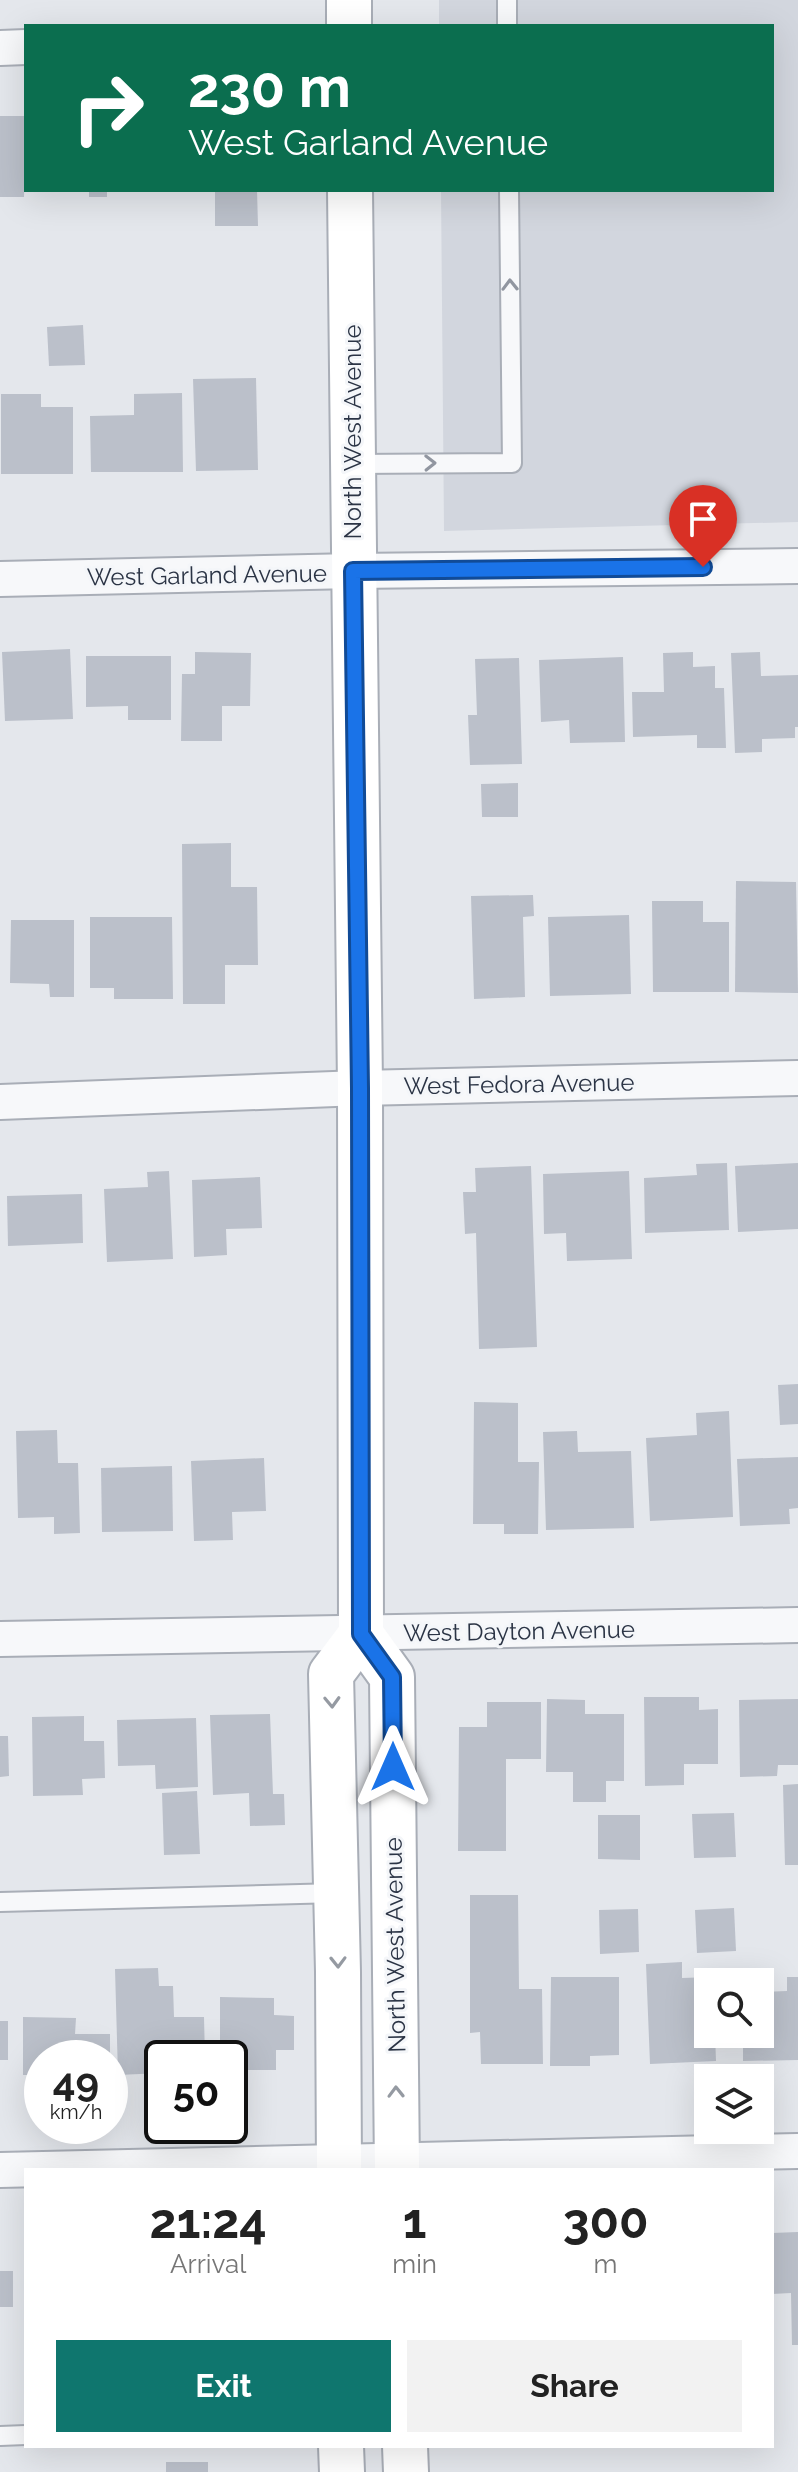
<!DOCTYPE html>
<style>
:root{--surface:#fff;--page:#f2f2f2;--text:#222;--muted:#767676;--accent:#0f766e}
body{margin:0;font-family:Raleway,sans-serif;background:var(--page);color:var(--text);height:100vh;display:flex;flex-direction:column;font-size:30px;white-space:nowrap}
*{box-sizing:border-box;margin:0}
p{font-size:26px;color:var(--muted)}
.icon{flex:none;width:44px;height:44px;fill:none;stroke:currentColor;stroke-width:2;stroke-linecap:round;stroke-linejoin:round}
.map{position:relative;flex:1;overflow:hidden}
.side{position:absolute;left:24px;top:2168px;width:750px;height:280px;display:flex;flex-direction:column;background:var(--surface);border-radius:0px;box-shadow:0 8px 32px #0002}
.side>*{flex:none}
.top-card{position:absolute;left:24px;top:24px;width:750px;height:168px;border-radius:0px;box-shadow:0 8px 32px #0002;background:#0b6e4f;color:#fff;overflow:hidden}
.fabs{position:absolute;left:694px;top:1968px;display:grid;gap:16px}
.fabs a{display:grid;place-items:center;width:80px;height:80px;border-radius:0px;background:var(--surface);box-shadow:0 8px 32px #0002;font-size:40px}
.speed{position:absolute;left:24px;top:2040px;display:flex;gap:16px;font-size:40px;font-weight:700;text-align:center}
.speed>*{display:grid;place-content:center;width:104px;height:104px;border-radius:50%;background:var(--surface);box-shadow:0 8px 32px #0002;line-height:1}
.speed small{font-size:20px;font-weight:400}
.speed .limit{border:4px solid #111;border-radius:12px;background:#fff;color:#111}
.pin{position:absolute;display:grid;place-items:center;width:68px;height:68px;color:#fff;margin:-82px -34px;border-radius:50% 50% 50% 0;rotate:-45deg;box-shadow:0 0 8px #0007}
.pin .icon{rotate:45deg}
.me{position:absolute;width:88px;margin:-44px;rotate:0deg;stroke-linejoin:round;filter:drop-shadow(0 0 6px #0008)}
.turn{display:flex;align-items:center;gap:28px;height:168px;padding:0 32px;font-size:36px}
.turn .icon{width:104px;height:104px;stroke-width:2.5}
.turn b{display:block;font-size:56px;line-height:68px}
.eta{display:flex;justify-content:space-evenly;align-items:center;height:136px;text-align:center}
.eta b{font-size:48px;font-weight:700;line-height:56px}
.button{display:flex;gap:16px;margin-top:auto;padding:16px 32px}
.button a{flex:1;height:92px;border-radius:0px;background:var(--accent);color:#fff;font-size:32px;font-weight:700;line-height:92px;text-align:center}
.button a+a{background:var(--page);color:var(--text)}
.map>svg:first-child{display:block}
.built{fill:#d2d6de}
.building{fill:#bbc0ca}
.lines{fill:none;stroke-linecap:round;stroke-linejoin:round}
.lane-casing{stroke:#a9aeb7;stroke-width:22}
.street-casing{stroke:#a9aeb7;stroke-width:38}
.secondary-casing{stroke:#a9aeb7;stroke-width:48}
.lane{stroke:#f7f8fa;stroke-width:18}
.street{stroke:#f7f8fa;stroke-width:34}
.secondary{stroke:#fff;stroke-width:44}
.oneway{stroke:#9196a0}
.oneway2{stroke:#959aa2}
.route-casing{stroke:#114b97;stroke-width:20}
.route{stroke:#1a73e8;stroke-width:14}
.labels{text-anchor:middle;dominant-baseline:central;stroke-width:6;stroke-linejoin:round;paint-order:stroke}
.street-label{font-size:24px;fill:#2b3445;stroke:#f4f6f9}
</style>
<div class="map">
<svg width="798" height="2472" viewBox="0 0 798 2472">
<rect width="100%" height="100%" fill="#e4e7ec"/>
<path class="built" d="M 439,0 L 798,0 L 798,522 L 444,531 L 441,190 L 772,190 L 772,26 L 439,26 Z"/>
<g class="building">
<path d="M 0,116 L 26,116 L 24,197 L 0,197 Z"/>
<rect x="89" y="190" width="18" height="7"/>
<path d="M 215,190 L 257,190 L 258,226 L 215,226 Z"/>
<path d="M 83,325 L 85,365 L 49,366 L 47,327 Z"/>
<path d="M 256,378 L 258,470 L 196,471 L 193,379 Z"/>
<path d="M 182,393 L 183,472 L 91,472 L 90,416 L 134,415 L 134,394 Z"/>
<path d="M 1,394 L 41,394 L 41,407 L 73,407 L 73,474 L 1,474 Z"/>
<path d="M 70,649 L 73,719 L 5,721 L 2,652 Z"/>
<path d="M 195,652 L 251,653 L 250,706 L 222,706 L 222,741 L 181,741 L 182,674 L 195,674 Z"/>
<path d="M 693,652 L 693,667 L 715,666 L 715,688 L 724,688 L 726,748 L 697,748 L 697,735 L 633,737 L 632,692 L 664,692 L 663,653 Z"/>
<path d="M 760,652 L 761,676 L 798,675 L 798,727 L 795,727 L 795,738 L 762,739 L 762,752 L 735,753 L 731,653 Z"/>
<path d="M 86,656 L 171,656 L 171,720 L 128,720 L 128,706 L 86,707 Z"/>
<path d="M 623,657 L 625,742 L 570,743 L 569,720 L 541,722 L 539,660 Z"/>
<path d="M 519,658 L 522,764 L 470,765 L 468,715 L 477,715 L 475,659 Z"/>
<path d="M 518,783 L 518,817 L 482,817 L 481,784 Z"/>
<path d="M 231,843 L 231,887 L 257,887 L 258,965 L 225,965 L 225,1004 L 183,1004 L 182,844 Z"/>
<path d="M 736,881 L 796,882 L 798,993 L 735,992 Z"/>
<path d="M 533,895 L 534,916 L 523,917 L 525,997 L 474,999 L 471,896 Z"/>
<path d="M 652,901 L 703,901 L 703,922 L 729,922 L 729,992 L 653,992 Z"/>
<path d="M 629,915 L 631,994 L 550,996 L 548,917 Z"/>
<path d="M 90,917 L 172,917 L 173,999 L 114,999 L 114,988 L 90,988 Z"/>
<path d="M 11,920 L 74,920 L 74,997 L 50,997 L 49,984 L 10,983 Z"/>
<path d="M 727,1163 L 729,1230 L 645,1233 L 644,1178 L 697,1175 L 696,1164 Z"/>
<path d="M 798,1163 L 798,1229 L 738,1232 L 735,1166 Z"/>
<path d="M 531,1166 L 537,1347 L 479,1349 L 476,1233 L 465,1234 L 463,1192 L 476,1192 L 475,1168 Z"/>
<path d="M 169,1171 L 173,1259 L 107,1262 L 104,1189 L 148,1187 L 147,1172 Z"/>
<path d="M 629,1171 L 632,1259 L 567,1261 L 566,1233 L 544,1234 L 543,1174 Z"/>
<path d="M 260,1177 L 262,1228 L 226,1229 L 227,1255 L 194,1257 L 192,1180 Z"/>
<path d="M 82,1194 L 83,1243 L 8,1246 L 7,1196 Z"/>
<path d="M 798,1384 L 798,1424 L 780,1425 L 778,1385 Z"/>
<path d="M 474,1402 L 518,1403 L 518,1462 L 539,1462 L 538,1534 L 504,1534 L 504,1524 L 473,1524 Z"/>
<path d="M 729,1411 L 733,1517 L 650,1521 L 646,1438 L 697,1435 L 696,1413 Z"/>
<path d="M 57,1430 L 58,1463 L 78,1463 L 80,1533 L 54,1534 L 54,1517 L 18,1518 L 16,1431 Z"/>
<path d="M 577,1431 L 578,1452 L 631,1451 L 634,1528 L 546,1530 L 543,1432 Z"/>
<path d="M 798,1457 L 798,1508 L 789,1509 L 790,1524 L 740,1526 L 737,1459 Z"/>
<path d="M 264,1458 L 266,1511 L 232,1512 L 233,1540 L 194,1541 L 191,1461 Z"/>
<path d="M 172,1466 L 173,1531 L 102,1532 L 101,1468 Z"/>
<path d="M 644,1697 L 699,1697 L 699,1710 L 718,1709 L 718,1764 L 684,1764 L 684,1785 L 645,1786 Z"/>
<path d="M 547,1699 L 585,1700 L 585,1714 L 624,1714 L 624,1781 L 606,1781 L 606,1802 L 573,1802 L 573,1772 L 546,1772 Z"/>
<path d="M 798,1699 L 798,1765 L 778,1765 L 777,1776 L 740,1777 L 739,1700 Z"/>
<path d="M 487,1702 L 541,1702 L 541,1759 L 506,1759 L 506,1851 L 458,1851 L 459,1727 L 487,1727 Z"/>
<path d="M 270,1714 L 273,1794 L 284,1794 L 285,1825 L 250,1826 L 249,1793 L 213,1795 L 210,1715 Z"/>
<path d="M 84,1716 L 84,1741 L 104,1741 L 105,1778 L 82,1779 L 83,1795 L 33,1796 L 32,1717 Z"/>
<path d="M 196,1718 L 198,1787 L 156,1789 L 155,1765 L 118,1766 L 117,1720 Z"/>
<path d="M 0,1736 L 8,1736 L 9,1776 L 0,1777 Z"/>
<path d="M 798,1784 L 798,1865 L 785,1865 L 783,1785 Z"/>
<path d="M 197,1791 L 200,1854 L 164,1855 L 162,1793 Z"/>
<path d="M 734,1813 L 736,1857 L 694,1858 L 692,1814 Z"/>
<path d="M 598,1815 L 640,1815 L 640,1860 L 598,1859 Z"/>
<path d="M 470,1895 L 518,1895 L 519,1989 L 542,1989 L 543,2064 L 481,2064 L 480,2032 L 470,2033 Z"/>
<path d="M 734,1908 L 736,1951 L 697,1953 L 695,1910 Z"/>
<path d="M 638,1909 L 639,1952 L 600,1954 L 599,1910 Z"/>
<path d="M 682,1962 L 682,1978 L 712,1977 L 713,1982 L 708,1982 L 708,2034 L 715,2034 L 716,2061 L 650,2064 L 646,1964 Z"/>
<path d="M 158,1968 L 159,1986 L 173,1986 L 174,2017 L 204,2017 L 205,2058 L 162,2058 L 162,2073 L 118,2075 L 115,1969 Z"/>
<path d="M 551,1977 L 619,1977 L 619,2055 L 590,2056 L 590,2066 L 550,2066 Z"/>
<path d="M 787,1977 L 798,1977 L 798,2060 L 743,2061 L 743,2034 L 760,2034 L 760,1992 L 787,1991 Z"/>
<path d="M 220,1997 L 274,1998 L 274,2015 L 294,2016 L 294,2050 L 276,2050 L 276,2070 L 230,2070 L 230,2058 L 220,2058 Z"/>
<path d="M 23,2017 L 76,2018 L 75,2034 L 110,2034 L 110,2058 L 42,2058 L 42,2075 L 23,2075 Z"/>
<rect x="0" y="2021" width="8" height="39"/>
<path d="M 798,2232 L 798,2345 L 792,2345 L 791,2293 L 772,2294 L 772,2233 Z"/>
<rect x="0" y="2271" width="13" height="36"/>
<rect x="166" y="2462" width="42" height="10"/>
</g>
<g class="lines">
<defs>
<g id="lane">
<path d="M 507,0 L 507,26"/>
<path d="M 352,464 L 512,463 L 509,190"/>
<path d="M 0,1902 L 337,1893"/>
<path d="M 0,2436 L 26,2435"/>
</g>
<g id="street">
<path d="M 0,48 L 26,47"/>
<path d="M 0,579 L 353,571 L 798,566"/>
<path d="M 0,1102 L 360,1088 L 798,1078"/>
<path d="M 0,1639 L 798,1625"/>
<path d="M 0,2170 L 798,2151"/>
</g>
<g id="secondary">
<path d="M 349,0 L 349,26"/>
<path d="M 350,190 L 360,1088 L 361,1634 L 392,1677 L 397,2170"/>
<path d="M 339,2170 L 338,1972 L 331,1674 L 361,1634"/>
<path d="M 341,2446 L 342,2472"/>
<path d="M 405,2446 L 406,2472"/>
</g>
</defs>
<use href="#lane" class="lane-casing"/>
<use href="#street" class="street-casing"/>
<use href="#secondary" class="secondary-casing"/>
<use href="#lane" class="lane"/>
<use href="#street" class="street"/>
<use href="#secondary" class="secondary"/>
</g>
<defs><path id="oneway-chevron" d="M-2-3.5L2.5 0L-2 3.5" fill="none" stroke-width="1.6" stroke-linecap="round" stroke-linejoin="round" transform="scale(2)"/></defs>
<g class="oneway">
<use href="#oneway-chevron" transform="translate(510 285) rotate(-91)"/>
<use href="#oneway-chevron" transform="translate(430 463) rotate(-1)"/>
</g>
<g class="oneway2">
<use href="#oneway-chevron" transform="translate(332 1702) rotate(88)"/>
<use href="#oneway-chevron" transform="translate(338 1962) rotate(89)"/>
<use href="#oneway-chevron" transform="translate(396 2092) rotate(-91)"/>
</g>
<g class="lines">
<defs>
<path id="route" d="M 393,1767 L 392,1677 L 361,1634 L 360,1088 L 353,571 L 703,567"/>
</defs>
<use href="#route" class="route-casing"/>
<use href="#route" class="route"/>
</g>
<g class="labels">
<g class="street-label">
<text transform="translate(352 432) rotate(-90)">North West Avenue</text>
<text transform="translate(207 575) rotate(-1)">West Garland Avenue</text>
<text transform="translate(519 1084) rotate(-1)">West Fedora Avenue</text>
<text transform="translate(519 1631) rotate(-1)">West Dayton Avenue</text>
<text transform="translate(395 1945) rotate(-91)">North West Avenue</text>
</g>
</g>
</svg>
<div class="fabs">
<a><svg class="icon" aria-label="search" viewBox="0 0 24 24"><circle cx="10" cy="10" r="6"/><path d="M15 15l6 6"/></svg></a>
<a><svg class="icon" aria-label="layers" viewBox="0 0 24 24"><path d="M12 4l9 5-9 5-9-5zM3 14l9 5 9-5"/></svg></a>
</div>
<div class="speed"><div>49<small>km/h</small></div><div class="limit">50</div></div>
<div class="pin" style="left:703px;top:567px;background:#d93025"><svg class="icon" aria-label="arrive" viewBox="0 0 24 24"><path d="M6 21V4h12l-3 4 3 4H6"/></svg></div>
<svg class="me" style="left:393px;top:1767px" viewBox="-20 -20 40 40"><path d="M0-17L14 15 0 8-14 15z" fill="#1a73e8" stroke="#fff" stroke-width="4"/></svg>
<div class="top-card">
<div class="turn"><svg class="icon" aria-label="right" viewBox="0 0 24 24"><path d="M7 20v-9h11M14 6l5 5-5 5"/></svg><div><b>230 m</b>West Garland Avenue</div></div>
</div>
<section class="side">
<div class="eta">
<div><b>21:24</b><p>Arrival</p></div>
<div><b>1</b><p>min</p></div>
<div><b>300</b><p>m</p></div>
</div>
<div class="button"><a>Exit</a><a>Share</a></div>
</section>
</div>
